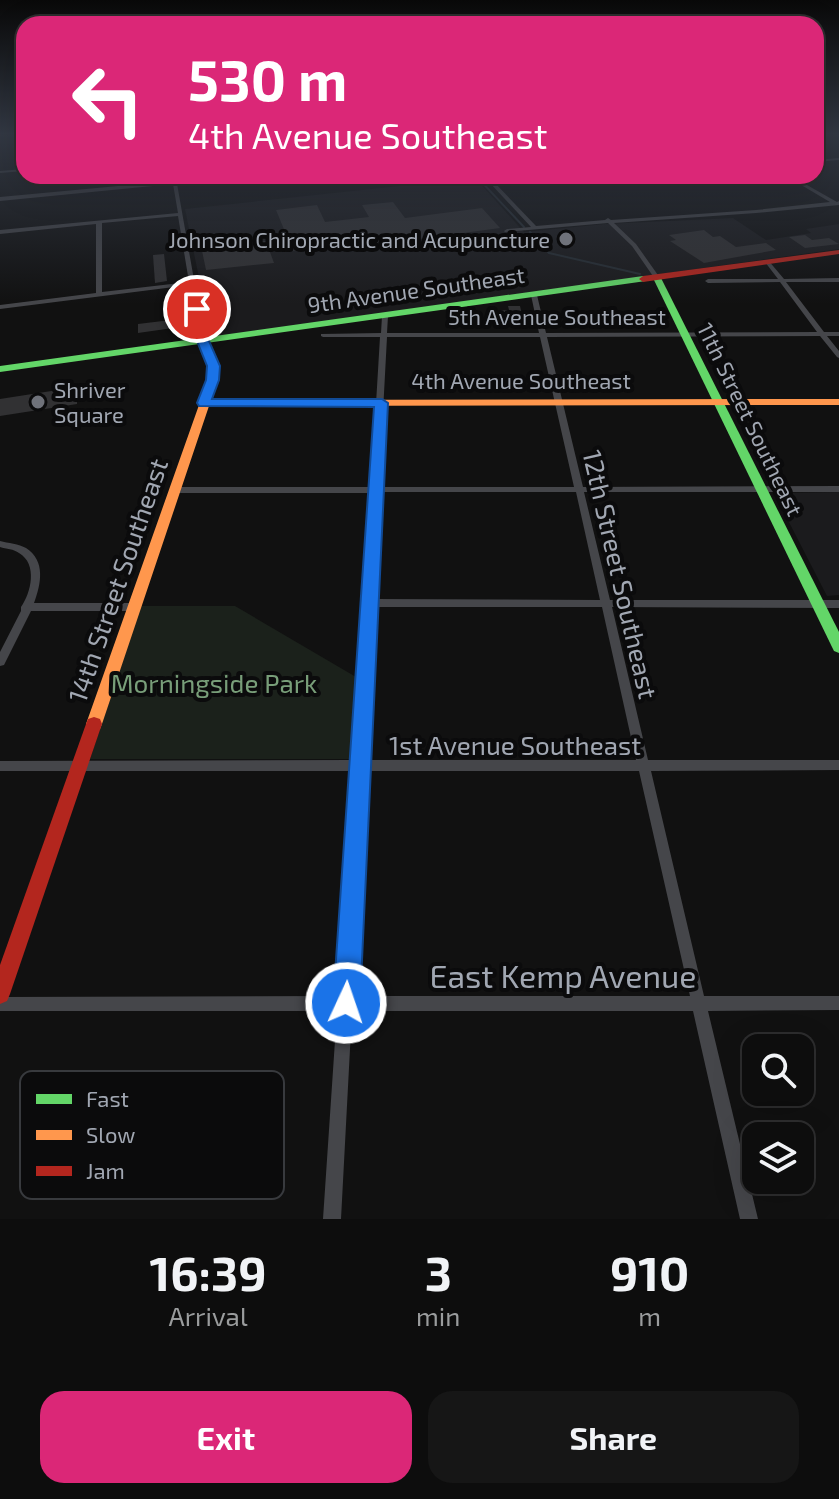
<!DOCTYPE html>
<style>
:root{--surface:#0d0d0d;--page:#161616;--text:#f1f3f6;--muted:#9a9c9d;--line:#2d2d2e;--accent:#db2777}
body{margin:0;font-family:"Exo 2",sans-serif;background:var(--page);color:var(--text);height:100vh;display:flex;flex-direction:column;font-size:30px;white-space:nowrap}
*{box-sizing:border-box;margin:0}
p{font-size:26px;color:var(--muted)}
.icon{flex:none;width:44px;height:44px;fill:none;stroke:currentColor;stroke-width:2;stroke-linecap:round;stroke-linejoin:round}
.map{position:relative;height:1219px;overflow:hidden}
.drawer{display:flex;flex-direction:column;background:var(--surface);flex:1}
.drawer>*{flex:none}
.banner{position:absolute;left:16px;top:16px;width:808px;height:168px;border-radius:24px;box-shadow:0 8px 32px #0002,0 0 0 2px var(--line);background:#db2777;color:#fff;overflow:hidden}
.controls{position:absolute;left:742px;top:1034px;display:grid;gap:16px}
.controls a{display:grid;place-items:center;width:72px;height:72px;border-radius:16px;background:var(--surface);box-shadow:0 8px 32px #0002,0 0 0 2px var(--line);font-size:40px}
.pin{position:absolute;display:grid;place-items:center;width:68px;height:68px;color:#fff;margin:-34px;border:4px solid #fff;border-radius:50%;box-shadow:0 2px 8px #0007}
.me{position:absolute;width:88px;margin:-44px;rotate:3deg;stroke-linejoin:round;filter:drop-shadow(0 0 6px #0008)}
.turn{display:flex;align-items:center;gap:28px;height:168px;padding:0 40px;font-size:36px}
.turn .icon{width:104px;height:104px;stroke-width:2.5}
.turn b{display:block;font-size:56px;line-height:68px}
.eta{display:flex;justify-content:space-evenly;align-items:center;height:136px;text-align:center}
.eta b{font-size:48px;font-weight:700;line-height:56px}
.cta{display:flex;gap:16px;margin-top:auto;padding:16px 40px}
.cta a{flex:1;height:92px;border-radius:24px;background:var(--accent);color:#fff;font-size:32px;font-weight:700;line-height:92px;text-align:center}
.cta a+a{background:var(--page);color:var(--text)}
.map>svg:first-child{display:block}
.built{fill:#1b1b1d}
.green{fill:#1b211b}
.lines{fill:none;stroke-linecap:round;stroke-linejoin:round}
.stream{stroke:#272e34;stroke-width:2}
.building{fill:#313133}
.street{fill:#45464a;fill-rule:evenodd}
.fast{fill:#63d668;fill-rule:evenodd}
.slow{fill:#ff974d;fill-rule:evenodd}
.jam{fill:#b3261e;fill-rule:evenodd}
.route{fill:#1a73e8;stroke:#114b97;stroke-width:2}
.poi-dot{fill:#6f727a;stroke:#0b0b0c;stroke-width:3}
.labels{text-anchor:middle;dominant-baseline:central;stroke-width:8;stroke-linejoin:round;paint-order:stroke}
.far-poi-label{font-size:22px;fill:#a1a7b2;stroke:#0b0b0c;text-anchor:end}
.far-street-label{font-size:22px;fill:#a1a7b2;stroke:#0b0b0c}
.street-label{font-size:26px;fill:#a1a7b2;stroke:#0b0b0c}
.park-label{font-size:26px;fill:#789e79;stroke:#0b0b0c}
.near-street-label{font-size:32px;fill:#a1a7b2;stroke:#0b0b0c}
.key{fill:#0b0b0c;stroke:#383a3e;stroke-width:2}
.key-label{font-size:22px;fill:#a1a7b2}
</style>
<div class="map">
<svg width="839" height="1219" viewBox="0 0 839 1219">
<rect width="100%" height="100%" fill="#111"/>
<g class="built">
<path d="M 475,178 L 524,232 L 605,224 L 733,218 L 766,240 L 811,233 L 806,229 L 839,224 L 839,249 L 211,337 L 185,209 Z"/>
<path d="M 839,492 L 839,595 L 827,596 L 774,493 Z"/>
</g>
<path class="green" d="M 141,606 L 235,606 L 356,677 L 350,759 L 90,759 Z"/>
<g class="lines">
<g class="stream">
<path d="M 476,176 L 524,227"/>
<path d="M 530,232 L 549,253 L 640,274"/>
</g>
</g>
<g class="building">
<path d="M 393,202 L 405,218 L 482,208 L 500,228 L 353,248 L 342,245 L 293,251 L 276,210 L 317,205 L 325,222 L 369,217 L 362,205 Z"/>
<path d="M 704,230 L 713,237 L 720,236 L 736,247 L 766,243 L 776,250 L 704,263 L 670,241 L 676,240 L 669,235 Z"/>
<path d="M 805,235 L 812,240 L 829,238 L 839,244 L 805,248 L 789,237 Z"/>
<path d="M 266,241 L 274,263 L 206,270 L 201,246 Z"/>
<path d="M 164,254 L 167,281 L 155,283 L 153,255 Z"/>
<path d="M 508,306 L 520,306 L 523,319 L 489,319 L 489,311 L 509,310 Z"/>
<path d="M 179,319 L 180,327 L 138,333 L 138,324 Z"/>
<path d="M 77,387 L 77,404 L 0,416 L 0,399 Z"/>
</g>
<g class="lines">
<g class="street">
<path d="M 839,158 L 839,160 L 816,162 L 816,160 Z"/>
<path d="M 24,169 L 24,171 L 0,173 L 0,171 Z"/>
<path d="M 786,176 L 791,176 L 837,202 L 839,201 L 839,205 L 756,213 L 614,223 L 636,244 L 660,278 L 657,280 L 655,279 L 632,246 L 608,223 L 505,232 L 504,231 L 507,229 L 531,227 L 490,183 L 494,182 L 536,226 L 605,220 L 608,218 L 611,220 L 756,210 L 830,202 Z"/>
<path d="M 172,177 L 176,178 L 205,342 L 200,341 L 190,285 L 0,309 L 0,305 L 96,293 L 96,224 L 0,234 L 0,230 L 178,213 L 173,184 L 0,201 L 0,197 L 172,181 ZM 178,216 L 189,282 L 102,292 L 102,223 Z"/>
<path d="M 768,260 L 784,279 L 839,278 L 839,282 L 786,282 L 824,332 L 839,332 L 839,336 L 827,336 L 839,351 L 839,358 L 837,357 L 820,336 L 547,337 L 583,487 L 839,486 L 839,492 L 584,492 L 610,600 L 839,600 L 839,608 L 612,607 L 648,760 L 839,760 L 839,770 L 651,771 L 704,996 L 839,996 L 839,1010 L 708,1011 L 758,1219 L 740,1219 L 693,1011 L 352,1011 L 341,1219 L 323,1219 L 337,1011 L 0,1011 L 0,997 L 338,996 L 352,771 L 0,771 L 0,761 L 353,760 L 370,493 L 173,493 L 169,490 L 173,487 L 371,487 L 380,337 L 323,337 L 321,336 L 321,334 L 381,333 L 382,316 L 385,314 L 388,316 L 387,333 L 539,333 L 531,295 L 534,293 L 537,295 L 546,333 L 817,332 L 780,282 L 708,283 L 705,281 L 708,279 L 778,279 L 765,262 ZM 387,337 L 540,337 L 574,487 L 379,487 ZM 379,492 L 576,492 L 600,600 L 373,599 ZM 373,607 L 602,607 L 636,760 L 365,760 ZM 364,771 L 639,771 L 690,996 L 352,996 Z"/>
<path d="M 0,541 C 8,543 19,544 26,548 C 46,561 41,584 34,603 L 133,603 L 137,604 L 138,607 L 137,610 L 133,611 L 31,611 L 4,665 L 0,666 L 0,652 L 21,611 L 21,607 C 31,593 38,564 19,553 C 14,549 6,549 0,547 Z"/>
</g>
<g class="fast">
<path d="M 657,275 L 661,278 L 839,632 L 839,653 L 834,651 L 832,647 L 653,278 Z"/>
<path d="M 643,276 L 646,277 L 646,281 L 0,372 L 0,366 Z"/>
</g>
<path class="slow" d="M 200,339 L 206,339 C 220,363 220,374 211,400 L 839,399 L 839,405 L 209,406 L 102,724 L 100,729 L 94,731 L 88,729 L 86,724 L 199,405 L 198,403 C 213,383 209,362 198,341 Z"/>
<g class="jam">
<path d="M 839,250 L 839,254 L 643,282 L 639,279 L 643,276 Z"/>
<path d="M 94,717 L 100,719 L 102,724 L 10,994 L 7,1001 L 0,1004 L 0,965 L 86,724 L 88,719 Z"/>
</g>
</g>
<linearGradient id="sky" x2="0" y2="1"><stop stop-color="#090909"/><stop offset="0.44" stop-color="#323843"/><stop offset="1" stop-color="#323843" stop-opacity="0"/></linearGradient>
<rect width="839" height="304" fill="url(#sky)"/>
<path class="route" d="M 197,305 L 203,309 L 209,341 L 220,366 L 219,380 L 212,399 L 382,399 L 388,403 L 360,1003 L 356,1013 L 346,1017 L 337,1013 L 333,1003 L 374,407 L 199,406 L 197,403 L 206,380 L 207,366 L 197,341 L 192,309 Z"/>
<g class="poi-dot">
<circle cx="566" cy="239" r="8"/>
<circle cx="38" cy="402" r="8"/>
</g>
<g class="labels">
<g class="far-poi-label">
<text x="550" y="239">Johnson Chiropractic and Acupuncture</text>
<text x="54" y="389" text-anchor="start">Shriver<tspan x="54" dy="25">Square</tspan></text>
</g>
<g class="far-street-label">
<text transform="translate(416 289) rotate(-8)">9th Avenue Southeast</text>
<text x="557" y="316">5th Avenue Southeast</text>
<text x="521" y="380">4th Avenue Southeast</text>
<text transform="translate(751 419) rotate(64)">11th Street Southeast</text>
</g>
<g class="street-label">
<text transform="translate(621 574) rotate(77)">12th Street Southeast</text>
<text transform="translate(117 580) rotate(-71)">14th Street Southeast</text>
<text x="515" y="744">1st Avenue Southeast</text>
</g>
<g class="park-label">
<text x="214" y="682">Morningside Park</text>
</g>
<g class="near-street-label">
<text x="563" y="975">East Kemp Avenue</text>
</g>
</g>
<rect x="20" y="1071" width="264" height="128" rx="12" class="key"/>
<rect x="36" y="1094" width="36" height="10" fill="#63d668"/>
<rect x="36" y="1130" width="36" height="10" fill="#ff974d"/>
<rect x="36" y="1166" width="36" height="10" fill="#b3261e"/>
<g class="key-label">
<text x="86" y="1107">Fast</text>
<text x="86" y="1143">Slow</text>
<text x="86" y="1179">Jam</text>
</g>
</svg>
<div class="controls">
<a><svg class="icon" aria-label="search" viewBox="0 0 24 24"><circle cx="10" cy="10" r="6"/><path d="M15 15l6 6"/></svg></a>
<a><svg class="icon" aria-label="layers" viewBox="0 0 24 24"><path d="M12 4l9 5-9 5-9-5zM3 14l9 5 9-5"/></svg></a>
</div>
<div class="pin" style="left:197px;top:309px;background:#d93025"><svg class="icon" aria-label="arrive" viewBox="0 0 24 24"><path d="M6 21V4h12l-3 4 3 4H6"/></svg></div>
<svg class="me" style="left:346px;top:1003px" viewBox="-20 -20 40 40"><circle r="17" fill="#1a73e8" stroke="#fff" stroke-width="3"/><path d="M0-11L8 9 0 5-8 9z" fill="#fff"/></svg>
<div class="banner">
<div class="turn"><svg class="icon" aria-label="left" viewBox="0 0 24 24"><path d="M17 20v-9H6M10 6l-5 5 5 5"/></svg><div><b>530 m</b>4th Avenue Southeast</div></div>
</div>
</div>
<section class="drawer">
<div class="eta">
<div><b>16:39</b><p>Arrival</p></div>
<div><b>3</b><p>min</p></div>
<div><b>910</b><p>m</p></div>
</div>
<div class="cta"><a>Exit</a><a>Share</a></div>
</section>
